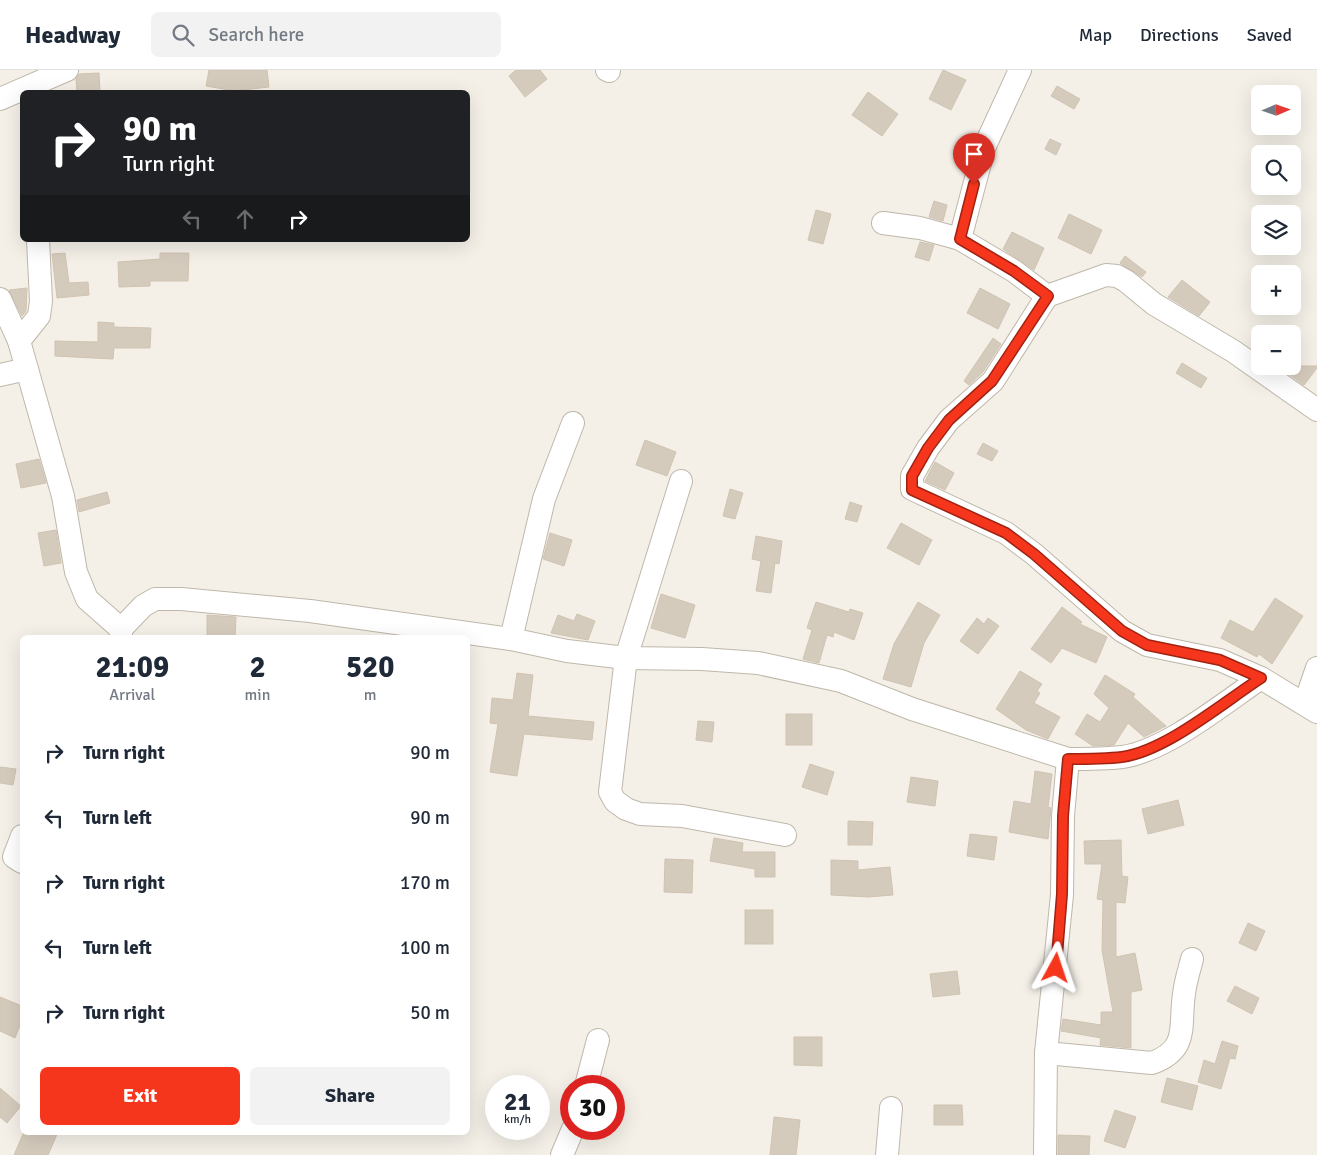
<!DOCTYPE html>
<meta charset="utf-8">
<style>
:root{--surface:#fff;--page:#f2f2f3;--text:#1f2937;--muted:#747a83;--line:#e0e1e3;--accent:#f6361c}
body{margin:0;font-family:Signika,sans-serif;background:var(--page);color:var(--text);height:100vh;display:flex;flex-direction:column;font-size:19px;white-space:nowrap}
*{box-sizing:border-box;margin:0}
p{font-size:16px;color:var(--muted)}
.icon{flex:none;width:28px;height:28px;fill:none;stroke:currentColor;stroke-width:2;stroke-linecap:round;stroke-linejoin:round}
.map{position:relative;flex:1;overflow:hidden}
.side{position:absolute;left:20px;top:565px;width:450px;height:500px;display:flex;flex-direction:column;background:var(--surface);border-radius:8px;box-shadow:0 5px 20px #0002}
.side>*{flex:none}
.banner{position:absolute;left:20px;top:20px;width:450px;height:152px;border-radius:8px;box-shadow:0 5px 20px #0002;background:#202124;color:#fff;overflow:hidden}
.needle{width:32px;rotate:88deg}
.buttons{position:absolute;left:1251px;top:15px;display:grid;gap:10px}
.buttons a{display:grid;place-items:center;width:50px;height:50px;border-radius:8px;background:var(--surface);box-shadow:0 5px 20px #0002;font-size:25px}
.speed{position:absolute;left:485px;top:1005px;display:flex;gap:10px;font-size:25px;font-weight:700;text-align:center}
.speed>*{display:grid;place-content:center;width:65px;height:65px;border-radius:50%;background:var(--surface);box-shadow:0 5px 20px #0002;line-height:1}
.speed small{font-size:12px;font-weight:400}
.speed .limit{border:8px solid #d22;background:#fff;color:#111}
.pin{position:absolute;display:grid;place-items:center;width:42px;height:42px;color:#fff;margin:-51px -21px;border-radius:50% 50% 50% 0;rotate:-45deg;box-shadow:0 0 5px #0007}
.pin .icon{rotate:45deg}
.me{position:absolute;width:55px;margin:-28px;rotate:5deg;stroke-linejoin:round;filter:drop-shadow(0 0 4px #0008)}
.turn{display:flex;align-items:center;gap:18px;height:105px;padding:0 20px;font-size:22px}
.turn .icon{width:65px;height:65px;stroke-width:2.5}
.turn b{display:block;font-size:35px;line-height:42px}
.lanes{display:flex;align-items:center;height:48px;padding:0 20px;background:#0003;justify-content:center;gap:25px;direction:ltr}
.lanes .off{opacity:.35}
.eta{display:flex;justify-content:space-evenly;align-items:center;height:85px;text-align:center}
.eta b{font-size:30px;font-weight:800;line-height:35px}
.action{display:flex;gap:10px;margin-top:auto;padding:10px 20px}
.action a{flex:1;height:58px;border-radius:8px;background:var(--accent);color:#fff;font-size:20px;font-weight:800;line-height:58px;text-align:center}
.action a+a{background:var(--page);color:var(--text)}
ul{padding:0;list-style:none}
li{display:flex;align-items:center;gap:15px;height:65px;padding:0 20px}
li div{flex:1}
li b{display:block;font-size:19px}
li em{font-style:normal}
header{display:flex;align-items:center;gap:30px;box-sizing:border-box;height:70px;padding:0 25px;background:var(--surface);border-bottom:1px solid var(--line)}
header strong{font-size:24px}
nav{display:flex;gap:28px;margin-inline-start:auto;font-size:18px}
.search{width:350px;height:45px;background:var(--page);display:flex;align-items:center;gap:12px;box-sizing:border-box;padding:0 18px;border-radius:8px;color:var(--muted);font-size:19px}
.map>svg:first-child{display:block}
.building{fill:#d5cbbd;stroke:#d0c3b1}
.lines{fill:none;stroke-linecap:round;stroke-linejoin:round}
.minor-casing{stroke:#bfb7aa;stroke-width:24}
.minor{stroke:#fff;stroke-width:22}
.route-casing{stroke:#a02312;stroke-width:12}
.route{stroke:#f6361c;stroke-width:9}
</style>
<header>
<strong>Headway</strong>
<div class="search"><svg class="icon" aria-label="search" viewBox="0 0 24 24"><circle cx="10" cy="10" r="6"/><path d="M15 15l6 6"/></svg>Search here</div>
<nav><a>Map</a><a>Directions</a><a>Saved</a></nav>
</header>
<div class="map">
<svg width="1317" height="1085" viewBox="0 0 1317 1085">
<rect width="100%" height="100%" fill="#f4f0e8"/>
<g class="building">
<path d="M 209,0 L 267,0 L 269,17 L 234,21 L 206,16 Z"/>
<path d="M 516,0 L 540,0 L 547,9 L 525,27 L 509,6 Z"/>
<path d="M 943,0 L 966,10 L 951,40 L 929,29 Z"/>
<path d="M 99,3 L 100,22 L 77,22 L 76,9 L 79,4 Z"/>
<path d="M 1057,16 L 1080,29 L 1074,39 L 1051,26 Z"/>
<path d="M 868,22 L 898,44 L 882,66 L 852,45 Z"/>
<path d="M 1050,69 L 1061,74 L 1056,85 L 1045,79 Z"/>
<path d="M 934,131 L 947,135 L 943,151 L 929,147 Z"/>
<path d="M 816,140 L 831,144 L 823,174 L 808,170 Z"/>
<path d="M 1069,144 L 1102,160 L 1091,184 L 1058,168 Z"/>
<path d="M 1012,162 L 1044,178 L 1034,200 L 1003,179 Z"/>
<path d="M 920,172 L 934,175 L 929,191 L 915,187 Z"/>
<path d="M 65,183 L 69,213 L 88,212 L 89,225 L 57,228 L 52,184 Z"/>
<path d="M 160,183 L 189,183 L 188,211 L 150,211 L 150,216 L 119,217 L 118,192 L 160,189 Z"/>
<path d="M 1125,186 L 1146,202 L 1142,207 L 1120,193 Z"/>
<path d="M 1182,210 L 1210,232 L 1199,246 L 1168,227 Z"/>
<path d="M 27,218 L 26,241 L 22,246 L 9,220 Z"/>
<path d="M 980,218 L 1010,234 L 998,259 L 967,243 Z"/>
<path d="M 98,252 L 114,253 L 114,257 L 151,258 L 150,278 L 114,278 L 113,289 L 55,286 L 55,271 L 98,272 Z"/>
<path d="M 993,268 L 1001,274 L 983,302 L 969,315 L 964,311 Z"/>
<path d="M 1182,293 L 1207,308 L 1201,318 L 1176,303 Z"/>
<path d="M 1278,296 L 1317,296 L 1317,298 L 1304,315 Z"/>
<path d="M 645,370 L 676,382 L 667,406 L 636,395 Z"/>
<path d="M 983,373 L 998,381 L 992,391 L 977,384 Z"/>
<path d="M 39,389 L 46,413 L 21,418 L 16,394 Z"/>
<path d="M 935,392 L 954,403 L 945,420 L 925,411 Z"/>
<path d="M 730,419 L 743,423 L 735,449 L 723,446 Z"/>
<path d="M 107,422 L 110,433 L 79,442 L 77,430 Z"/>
<path d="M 850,432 L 862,436 L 857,452 L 845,449 Z"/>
<path d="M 901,453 L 932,470 L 919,495 L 887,478 Z"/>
<path d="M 56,460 L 61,493 L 44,496 L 38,463 Z"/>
<path d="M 550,463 L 572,470 L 564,496 L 543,489 Z"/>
<path d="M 756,466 L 782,471 L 779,494 L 775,493 L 771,523 L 756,521 L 761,491 L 752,489 Z"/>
<path d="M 661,524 L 695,535 L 685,568 L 651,558 Z"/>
<path d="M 1275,528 L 1303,546 L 1272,594 L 1259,584 L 1257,587 L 1221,568 L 1230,550 L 1253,562 Z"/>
<path d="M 816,532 L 849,542 L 850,539 L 863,543 L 854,570 L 834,562 L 833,567 L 827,565 L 819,593 L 803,589 L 812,560 L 807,558 Z"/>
<path d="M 918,532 L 940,545 L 924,573 L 911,617 L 883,609 L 894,574 Z"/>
<path d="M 1062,537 L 1082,552 L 1080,554 L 1107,567 L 1096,593 L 1062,578 L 1051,593 L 1031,579 Z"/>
<path d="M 577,544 L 595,551 L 588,570 L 551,563 L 558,545 L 574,551 Z"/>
<path d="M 207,545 L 236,547 L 235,568 L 207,568 Z"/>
<path d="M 977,548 L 984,554 L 988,548 L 999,556 L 978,584 L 960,571 Z"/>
<path d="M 1020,601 L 1042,614 L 1037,621 L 1040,623 L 1034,633 L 1060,647 L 1048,669 L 1026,660 L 996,639 Z"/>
<path d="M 517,603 L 533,605 L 528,646 L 594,652 L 592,670 L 524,664 L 517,706 L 490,702 L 498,654 L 490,653 L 492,628 L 513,630 Z"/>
<path d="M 1105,605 L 1135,624 L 1133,627 L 1166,656 L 1144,667 L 1128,653 L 1114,675 L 1093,676 L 1075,664 L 1087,644 L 1100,652 L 1109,638 L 1094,624 Z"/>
<rect x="786" y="644" width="26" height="31"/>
<path d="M 698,651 L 714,652 L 712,672 L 696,670 Z"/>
<path d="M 810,694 L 834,702 L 827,725 L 802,717 Z"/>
<path d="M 0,697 L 16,699 L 13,715 L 0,713 Z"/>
<path d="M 1035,701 L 1052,704 L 1048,737 L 1051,738 L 1048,769 L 1009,762 L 1014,731 L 1031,734 Z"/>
<path d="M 911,707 L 938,711 L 935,736 L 907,732 Z"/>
<path d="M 1178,730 L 1184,755 L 1148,764 L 1142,739 Z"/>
<path d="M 848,751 L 873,752 L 872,775 L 848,775 Z"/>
<path d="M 970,764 L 997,767 L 994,790 L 967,786 Z"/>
<path d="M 714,768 L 743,773 L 742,782 L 775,782 L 775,807 L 755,807 L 755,799 L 710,791 Z"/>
<path d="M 1121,770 L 1122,806 L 1128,807 L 1125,833 L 1116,832 L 1116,887 L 1135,883 L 1142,920 L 1131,922 L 1131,978 L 1100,975 L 1101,968 L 1061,961 L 1063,949 L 1101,955 L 1101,942 L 1113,942 L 1102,880 L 1103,830 L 1097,829 L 1102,794 L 1085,794 L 1084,771 Z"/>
<path d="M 665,789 L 693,790 L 692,823 L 664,822 Z"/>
<path d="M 831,790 L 858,791 L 858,800 L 890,797 L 893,825 L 868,827 L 831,825 Z"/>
<rect x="745" y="840" width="28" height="34"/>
<path d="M 1248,853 L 1265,861 L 1256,881 L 1239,873 Z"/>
<path d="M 957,901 L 960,924 L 933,927 L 930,904 Z"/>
<path d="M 1235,916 L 1259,928 L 1252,944 L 1227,931 Z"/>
<path d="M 0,927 L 22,936 L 22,950 L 15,968 L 0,961 Z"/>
<path d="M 794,967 L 822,967 L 822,996 L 794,995 Z"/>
<path d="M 1222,971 L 1238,976 L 1235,989 L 1230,988 L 1221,1019 L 1198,1012 L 1204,990 L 1215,994 Z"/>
<path d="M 1167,1008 L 1198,1016 L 1192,1040 L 1161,1032 Z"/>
<path d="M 0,1018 L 21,1036 L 7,1053 L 0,1047 Z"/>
<path d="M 934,1035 L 962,1035 L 963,1055 L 934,1055 Z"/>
<path d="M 1115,1040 L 1136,1047 L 1125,1078 L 1104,1071 Z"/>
<path d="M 774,1047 L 800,1050 L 796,1085 L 770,1085 Z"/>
<path d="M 24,1062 L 58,1062 L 48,1085 L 14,1085 Z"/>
<path d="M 1058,1065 L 1090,1066 L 1089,1085 L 1058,1085 Z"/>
</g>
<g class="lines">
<defs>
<g id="minor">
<path d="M 607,0 L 609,1"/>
<path d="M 1020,0 L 984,78 L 960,169 L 1014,201 L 1047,226"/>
<path d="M 0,29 L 67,0"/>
<path d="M 883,153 L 920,158 L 960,169"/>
<path d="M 0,229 L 19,271 L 63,426 L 76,502 L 87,529 L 121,559 L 121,568"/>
<path d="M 19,271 L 39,246 L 41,231 L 38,170"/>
<path d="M 0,305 L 27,299"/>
<path d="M 681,411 L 626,588 L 610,722 L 615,731 L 626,739 L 640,744 L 682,746 L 785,765"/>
<path d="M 121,559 L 143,536 L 155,529 L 181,529 L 310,541 L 511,569 L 567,581 L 626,588 L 702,589 L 758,593 L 841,611 L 912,639 L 1068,689"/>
<path d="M 511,569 L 544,429 L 573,353"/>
<path d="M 1261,608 L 1220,590 L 1147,575 L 1122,561 L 1034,484 L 1006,463 L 912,419 L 912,406 L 928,378 L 949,350 L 993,311 L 1047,226 L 1106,205 L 1117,206 L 1126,211 L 1154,234 L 1233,281 L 1317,340"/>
<path d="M 1305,633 L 1317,598"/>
<path d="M 22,766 L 14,787 L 22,792"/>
<path d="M 1046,983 L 1152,993 C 1190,979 1179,956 1184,924 C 1185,913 1189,901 1192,889"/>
<path d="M 586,1016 L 598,970"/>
<path d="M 562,1085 L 573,1059"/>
<path d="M 887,1085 L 891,1038"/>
<path d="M 1045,1085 L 1046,983 L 1062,825 L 1063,746 L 1068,689 C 1086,689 1105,689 1122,687 C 1166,681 1224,633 1261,608 L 1317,642"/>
</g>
</defs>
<use href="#minor" class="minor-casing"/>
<use href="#minor" class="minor"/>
</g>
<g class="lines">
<defs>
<path id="route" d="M 974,114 L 960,169 L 1014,201 L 1048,226 L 992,311 L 949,350 L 928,378 L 912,406 L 912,420 L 1006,463 L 1034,484 L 1122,561 L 1147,575 L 1220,590 L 1261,608 C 1224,632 1166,681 1122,687 C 1105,689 1086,689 1068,689 L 1063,746 L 1062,824 L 1056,898"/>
</defs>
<use href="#route" class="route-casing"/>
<use href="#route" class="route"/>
</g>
</svg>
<div class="buttons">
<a><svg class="needle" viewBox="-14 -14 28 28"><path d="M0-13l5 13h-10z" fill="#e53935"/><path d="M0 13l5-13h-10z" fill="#747a83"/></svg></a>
<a><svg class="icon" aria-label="search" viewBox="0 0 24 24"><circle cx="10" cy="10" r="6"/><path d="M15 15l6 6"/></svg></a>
<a><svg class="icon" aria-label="layers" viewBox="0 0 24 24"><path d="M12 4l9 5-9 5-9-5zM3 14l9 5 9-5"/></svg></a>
<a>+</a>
<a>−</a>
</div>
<div class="speed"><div>21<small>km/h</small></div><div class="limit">30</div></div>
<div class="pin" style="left:974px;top:114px;background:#d93025"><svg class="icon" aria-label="arrive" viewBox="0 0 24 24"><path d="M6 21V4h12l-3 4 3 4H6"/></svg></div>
<svg class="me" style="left:1056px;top:898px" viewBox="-20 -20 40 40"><path d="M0-17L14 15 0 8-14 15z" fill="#f6361c" stroke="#fff" stroke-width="4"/></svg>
<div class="banner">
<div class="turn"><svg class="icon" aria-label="right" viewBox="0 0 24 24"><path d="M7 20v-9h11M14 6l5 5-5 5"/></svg><div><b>90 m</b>Turn right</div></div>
<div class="lanes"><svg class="icon off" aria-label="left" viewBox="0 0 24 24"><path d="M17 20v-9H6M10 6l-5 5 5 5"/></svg><svg class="icon off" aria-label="ahead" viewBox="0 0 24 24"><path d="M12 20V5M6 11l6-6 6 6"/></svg><svg class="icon" aria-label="right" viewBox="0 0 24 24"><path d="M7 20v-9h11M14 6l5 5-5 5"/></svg></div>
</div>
<section class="side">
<div class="eta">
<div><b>21:09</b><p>Arrival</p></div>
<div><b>2</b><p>min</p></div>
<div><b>520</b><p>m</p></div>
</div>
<ul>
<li><svg class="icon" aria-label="right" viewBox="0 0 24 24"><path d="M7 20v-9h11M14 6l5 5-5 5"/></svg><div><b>Turn right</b></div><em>90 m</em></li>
<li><svg class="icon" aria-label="left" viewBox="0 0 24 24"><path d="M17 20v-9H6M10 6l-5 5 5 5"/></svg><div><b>Turn left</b></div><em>90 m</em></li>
<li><svg class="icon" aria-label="right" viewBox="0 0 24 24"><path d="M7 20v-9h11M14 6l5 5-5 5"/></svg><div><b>Turn right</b></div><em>170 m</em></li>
<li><svg class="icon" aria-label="left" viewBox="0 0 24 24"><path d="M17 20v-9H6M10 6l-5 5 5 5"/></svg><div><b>Turn left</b></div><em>100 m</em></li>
<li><svg class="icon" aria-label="right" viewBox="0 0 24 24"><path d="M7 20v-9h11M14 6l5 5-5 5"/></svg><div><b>Turn right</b></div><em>50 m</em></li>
</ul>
<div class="action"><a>Exit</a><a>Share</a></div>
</section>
</div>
